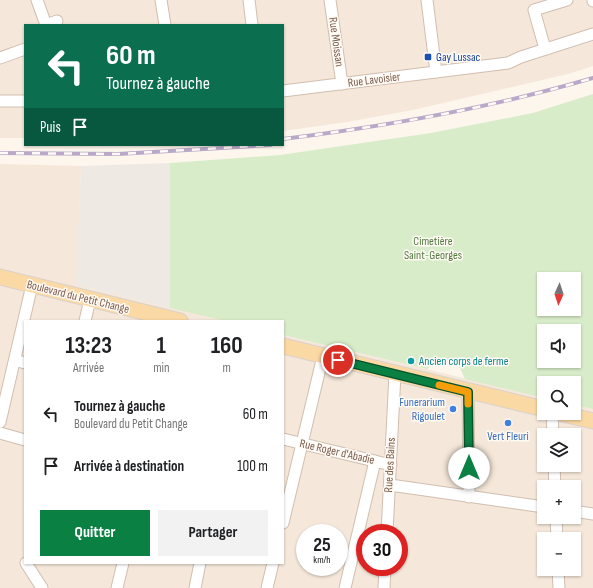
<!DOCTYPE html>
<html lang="fr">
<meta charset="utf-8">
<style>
:root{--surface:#fff;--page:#f2f2f2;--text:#202124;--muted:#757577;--accent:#0b8043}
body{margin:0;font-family:"Sofia Sans Condensed",sans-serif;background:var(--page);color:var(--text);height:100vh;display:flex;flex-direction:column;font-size:15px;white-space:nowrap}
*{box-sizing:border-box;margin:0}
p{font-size:13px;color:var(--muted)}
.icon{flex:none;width:22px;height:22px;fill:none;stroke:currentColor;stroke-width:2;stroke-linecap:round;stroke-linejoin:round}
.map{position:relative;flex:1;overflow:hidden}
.sheet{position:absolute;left:24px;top:320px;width:260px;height:244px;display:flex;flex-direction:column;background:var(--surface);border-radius:0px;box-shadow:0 1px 3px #0004}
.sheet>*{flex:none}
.hud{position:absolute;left:24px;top:24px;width:260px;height:122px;border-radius:0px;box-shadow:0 1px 3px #0004;background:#0b6e4f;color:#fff;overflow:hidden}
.needle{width:26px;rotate:183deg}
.tools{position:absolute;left:537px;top:272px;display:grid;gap:8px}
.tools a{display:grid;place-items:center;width:44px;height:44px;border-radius:0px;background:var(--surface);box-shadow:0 1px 3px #0004;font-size:20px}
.speed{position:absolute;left:296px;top:524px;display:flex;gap:8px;font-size:20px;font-weight:700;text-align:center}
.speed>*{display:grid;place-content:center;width:52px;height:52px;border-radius:50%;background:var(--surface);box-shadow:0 1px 3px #0004;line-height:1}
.speed small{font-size:10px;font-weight:400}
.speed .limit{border:6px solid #d22;background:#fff;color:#111}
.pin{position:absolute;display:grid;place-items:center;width:34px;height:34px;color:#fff;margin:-17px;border:2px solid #fff;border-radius:50%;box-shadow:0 1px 4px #0007}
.me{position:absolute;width:44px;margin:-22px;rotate:0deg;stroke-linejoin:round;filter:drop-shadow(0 0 3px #0008)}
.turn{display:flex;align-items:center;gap:14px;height:84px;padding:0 16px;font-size:18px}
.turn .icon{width:52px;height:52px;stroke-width:2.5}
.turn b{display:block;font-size:28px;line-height:34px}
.then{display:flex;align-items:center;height:38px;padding:0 16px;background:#0003;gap:8px;font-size:15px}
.eta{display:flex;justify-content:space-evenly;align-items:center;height:68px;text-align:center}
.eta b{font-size:24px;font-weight:700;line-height:28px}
.button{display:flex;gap:8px;margin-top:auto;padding:8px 16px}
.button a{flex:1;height:46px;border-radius:0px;background:var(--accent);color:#fff;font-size:16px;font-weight:700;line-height:46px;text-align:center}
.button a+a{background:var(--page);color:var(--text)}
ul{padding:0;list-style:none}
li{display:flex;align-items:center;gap:12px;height:52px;padding:0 16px}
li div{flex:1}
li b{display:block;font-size:15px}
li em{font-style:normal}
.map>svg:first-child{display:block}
.residential{fill:#f5e8da;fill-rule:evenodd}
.industrial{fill:#efe9e4}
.green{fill:#d8ecc9;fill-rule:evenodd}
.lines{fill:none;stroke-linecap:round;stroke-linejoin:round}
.minor-casing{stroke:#d1beb0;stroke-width:13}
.major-casing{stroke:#dad1cd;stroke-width:17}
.minor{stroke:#fff;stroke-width:11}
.major{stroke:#fbd9a5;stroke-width:15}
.rail-casing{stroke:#b9a8c9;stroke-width:4}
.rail{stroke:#fffaf3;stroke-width:2.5;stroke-dasharray:8;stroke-linecap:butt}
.route-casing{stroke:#07532c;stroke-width:10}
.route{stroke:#0b8043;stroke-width:7}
.slow{stroke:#f59e0b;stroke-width:7}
.transit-dot{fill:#1a4fb4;stroke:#fffaf3;stroke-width:1.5}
.culture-dot{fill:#0f9aa8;stroke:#fffaf3;stroke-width:1.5}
.shop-dot{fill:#3f7fe0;stroke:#fffaf3;stroke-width:1.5}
.labels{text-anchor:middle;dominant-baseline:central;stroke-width:3;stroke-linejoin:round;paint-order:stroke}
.street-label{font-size:12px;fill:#7a5c4d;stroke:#fffaf3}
.transit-label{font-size:12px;fill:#164399;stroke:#fffaf3;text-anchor:start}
.park-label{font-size:12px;fill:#537a41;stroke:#fffaf3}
.culture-label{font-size:12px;fill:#0d838f;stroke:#fffaf3;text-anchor:start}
.shop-label{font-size:12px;fill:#366cbe;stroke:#fffaf3;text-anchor:end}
</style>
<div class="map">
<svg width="593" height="588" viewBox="0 0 593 588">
<rect width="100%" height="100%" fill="#fdf6ec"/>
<g class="residential">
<path d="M 0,0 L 593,0 L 593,66 L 568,74 L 413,110 L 347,122 L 283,131 L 283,25 L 25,25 L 25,138 L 0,138 Z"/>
<path d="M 0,164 L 81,166 L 77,285 L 225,321 L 25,321 L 25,563 L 283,563 L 283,335 L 544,397 L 544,413 L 574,413 L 574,405 L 593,409 L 593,588 L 0,588 ZM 544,435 L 574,435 L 574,465 L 544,465 ZM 544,487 L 574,487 L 574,517 L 544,517 ZM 305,533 L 339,533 L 339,567 L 305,567 ZM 365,533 L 399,533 L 399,567 L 365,567 ZM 544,539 L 574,539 L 574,569 L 544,569 Z"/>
</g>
<path class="industrial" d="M 170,163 L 170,308 L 76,285 L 81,166 Z"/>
<path class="green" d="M 593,94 L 593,409 L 574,405 L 574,383 L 544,383 L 544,398 L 465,379 L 459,366 C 447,359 437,360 427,369 L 283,335 L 283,321 L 225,321 L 170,308 L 170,163 L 280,155 L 431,133 L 533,113 ZM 544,279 L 574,279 L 574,309 L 544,309 ZM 544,331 L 574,331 L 574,361 L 544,361 Z"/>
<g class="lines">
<defs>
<g id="minor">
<path d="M 37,0 L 46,25"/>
<path d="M 161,0 L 165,25"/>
<path d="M 249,0 L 252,25"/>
<path d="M 330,0 L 342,84"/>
<path d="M 427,0 L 436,72"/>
<path d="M 593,0 L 593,1"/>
<path d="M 46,25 L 57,21"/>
<path d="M 545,49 L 534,10 L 567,0"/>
<path d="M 0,58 L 25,49"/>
<path d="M 283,91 L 508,63 L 521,57 L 593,34"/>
<path d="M 0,101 L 25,101"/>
<path d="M 85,321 L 90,299"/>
<path d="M 15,360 L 25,363"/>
<path d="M 468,392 L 469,497"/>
<path d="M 552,413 L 553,435"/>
<path d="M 0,422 L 32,285"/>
<path d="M 0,433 L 25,440"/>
<path d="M 283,439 L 391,465"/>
<path d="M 554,465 L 555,487"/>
<path d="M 390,485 L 544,507"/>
<path d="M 574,511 L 593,514"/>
<path d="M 556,517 L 557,539"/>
<path d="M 283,523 L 323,356"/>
<path d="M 387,533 L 395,373"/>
<path d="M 26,563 L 42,588"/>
<path d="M 558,569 L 559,588"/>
<path d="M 117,588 L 123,563"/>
<path d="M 195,588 L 200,563"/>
<path d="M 267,588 L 273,563"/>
<path d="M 345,588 L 375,461"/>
<path d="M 384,588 L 385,567"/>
</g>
<g id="major">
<path d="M 0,277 L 180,321"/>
<path d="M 283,346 L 544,409"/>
<path d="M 559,413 L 593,421"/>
</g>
</defs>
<use href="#minor" class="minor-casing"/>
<use href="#major" class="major-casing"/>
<use href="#minor" class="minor"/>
<use href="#major" class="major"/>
<defs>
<g id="rail">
<path d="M 283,139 C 388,126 491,108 593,78"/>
<path d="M 0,153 L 118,154 L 271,145"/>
</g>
</defs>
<use href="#rail" class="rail-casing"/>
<use href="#rail" class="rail"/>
</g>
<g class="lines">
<defs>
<path id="route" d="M 338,360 L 468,392 L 469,468"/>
</defs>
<use href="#route" class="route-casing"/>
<use href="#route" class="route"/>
<path class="slow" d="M 439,385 L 468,392 L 468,404"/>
</g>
<rect class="transit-dot" x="424" y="53" width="8" height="8" rx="2"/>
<circle class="culture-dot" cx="411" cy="361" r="4"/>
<g class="shop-dot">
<circle cx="453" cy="409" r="4"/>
<circle cx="508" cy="423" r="4"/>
</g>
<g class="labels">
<g class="street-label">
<text transform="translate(336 42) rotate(82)">Rue Moissan</text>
<text transform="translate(374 80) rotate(-7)">Rue Lavoisier</text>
<text transform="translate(78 297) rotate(14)">Boulevard du Petit Change</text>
<text transform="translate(337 452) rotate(13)">Rue Roger d'Abadie</text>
<text transform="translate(390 465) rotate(-87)">Rue des Bains</text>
</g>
<g class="transit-label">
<text x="436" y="57">Gay Lussac</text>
</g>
<g class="park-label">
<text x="433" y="241">Cimetière<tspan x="433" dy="14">Saint-Georges</tspan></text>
</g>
<g class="culture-label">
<text x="419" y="361">Ancien corps de ferme</text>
</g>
<g class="shop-label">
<text x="445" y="402">Funerarium<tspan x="445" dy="14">Rigoulet</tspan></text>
<text x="508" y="436" text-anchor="middle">Vert Fleuri</text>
</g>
</g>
</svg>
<div class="tools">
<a><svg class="needle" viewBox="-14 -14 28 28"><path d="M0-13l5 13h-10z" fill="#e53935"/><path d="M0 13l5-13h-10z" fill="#757577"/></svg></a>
<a><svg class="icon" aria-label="sound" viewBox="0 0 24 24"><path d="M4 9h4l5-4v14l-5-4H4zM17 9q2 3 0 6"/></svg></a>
<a><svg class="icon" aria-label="search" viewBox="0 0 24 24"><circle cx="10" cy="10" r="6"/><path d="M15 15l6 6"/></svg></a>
<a><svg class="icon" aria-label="layers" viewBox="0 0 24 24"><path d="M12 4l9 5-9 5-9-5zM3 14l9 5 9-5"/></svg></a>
<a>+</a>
<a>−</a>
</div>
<div class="speed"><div>25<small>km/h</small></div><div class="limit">30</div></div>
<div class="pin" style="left:338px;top:360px;background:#d93025"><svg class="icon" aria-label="arrive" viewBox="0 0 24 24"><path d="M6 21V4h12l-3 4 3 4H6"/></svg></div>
<svg class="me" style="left:469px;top:468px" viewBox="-20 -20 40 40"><circle r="19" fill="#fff"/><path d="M0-13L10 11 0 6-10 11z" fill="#0b8043"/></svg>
<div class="hud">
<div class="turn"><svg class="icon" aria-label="left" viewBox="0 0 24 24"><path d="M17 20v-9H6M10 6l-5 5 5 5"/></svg><div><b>60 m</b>Tournez à gauche</div></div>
<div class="then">Puis<svg class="icon" aria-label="arrive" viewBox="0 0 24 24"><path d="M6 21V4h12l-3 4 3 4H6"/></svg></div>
</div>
<section class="sheet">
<div class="eta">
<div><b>13:23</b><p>Arrivée</p></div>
<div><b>1</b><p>min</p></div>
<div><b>160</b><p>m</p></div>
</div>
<ul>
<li><svg class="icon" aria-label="left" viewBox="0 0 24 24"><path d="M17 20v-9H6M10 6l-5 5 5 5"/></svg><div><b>Tournez à gauche</b><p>Boulevard du Petit Change</p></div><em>60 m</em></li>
<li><svg class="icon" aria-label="arrive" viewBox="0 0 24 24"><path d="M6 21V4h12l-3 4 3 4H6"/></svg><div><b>Arrivée à destination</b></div><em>100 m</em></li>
</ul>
<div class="button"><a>Quitter</a><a>Partager</a></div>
</section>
</div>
